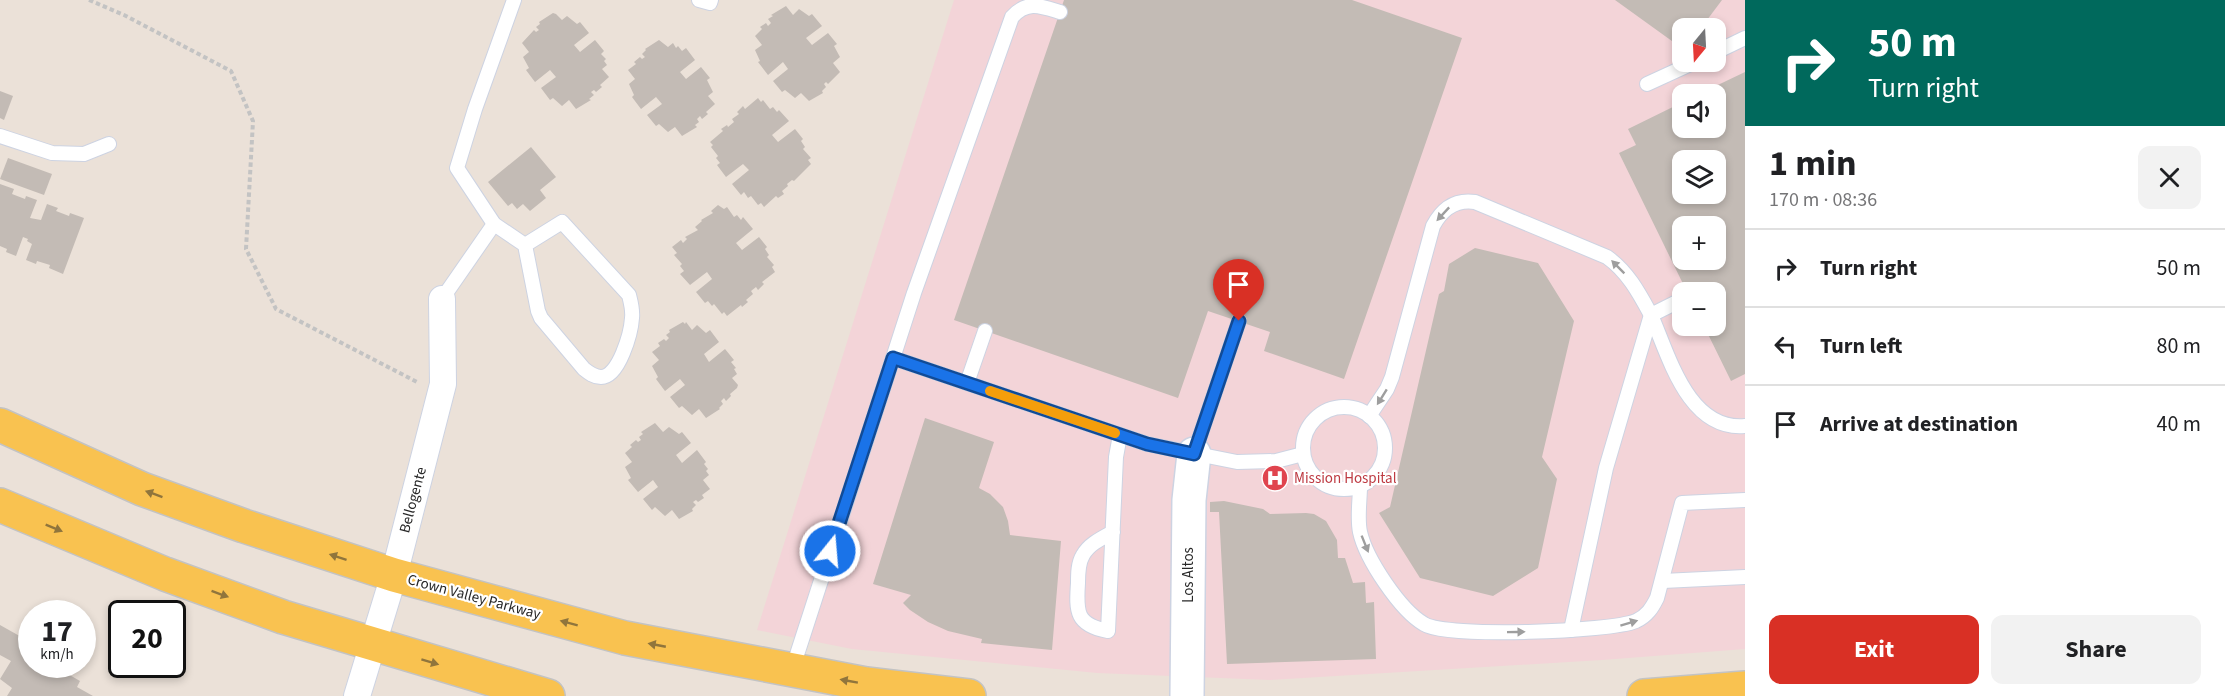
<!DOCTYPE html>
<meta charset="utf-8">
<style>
:root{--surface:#fff;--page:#f2f2f2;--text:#202124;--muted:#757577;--line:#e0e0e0;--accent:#d93025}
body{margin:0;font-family:"Source Sans 3",sans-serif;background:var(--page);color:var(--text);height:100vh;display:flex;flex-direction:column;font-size:22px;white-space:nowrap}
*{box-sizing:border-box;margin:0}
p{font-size:20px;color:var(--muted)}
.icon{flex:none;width:33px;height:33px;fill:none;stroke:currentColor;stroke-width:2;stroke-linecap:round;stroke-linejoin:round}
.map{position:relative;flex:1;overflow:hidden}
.panel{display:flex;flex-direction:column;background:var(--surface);width:480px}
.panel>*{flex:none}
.banner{background:#00695c;color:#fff;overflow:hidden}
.needle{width:39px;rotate:198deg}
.controls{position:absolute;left:1672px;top:18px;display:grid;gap:12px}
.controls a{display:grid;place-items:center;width:54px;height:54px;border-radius:12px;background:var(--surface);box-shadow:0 3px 9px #0003;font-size:30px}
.speed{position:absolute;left:18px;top:600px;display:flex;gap:12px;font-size:30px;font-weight:700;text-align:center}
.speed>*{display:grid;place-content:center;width:78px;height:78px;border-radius:50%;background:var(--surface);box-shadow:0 3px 9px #0003;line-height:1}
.speed small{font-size:15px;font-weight:400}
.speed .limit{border:3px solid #111;border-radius:9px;background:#fff;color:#111}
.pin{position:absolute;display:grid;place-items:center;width:51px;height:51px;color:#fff;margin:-62px -26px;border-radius:50% 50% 50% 0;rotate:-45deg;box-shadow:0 0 6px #0007}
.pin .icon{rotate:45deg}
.me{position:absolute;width:66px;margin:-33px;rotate:17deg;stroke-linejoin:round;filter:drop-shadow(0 0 4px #0008)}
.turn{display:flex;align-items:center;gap:21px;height:126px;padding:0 24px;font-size:27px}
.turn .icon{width:78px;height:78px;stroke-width:2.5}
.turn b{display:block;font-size:42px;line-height:51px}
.round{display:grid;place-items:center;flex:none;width:63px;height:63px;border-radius:12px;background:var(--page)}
.head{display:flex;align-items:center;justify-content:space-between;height:102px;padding:0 24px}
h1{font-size:36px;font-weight:700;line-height:45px}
.action{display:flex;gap:12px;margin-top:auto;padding:12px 24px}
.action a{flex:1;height:69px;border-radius:12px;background:var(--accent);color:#fff;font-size:24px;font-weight:700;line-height:69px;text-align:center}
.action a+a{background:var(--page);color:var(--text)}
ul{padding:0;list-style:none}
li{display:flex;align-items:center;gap:18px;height:78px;padding:0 24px;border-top:2px solid var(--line)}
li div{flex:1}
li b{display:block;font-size:22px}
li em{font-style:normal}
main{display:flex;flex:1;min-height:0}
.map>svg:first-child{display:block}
.medical{fill:#f3d4d8;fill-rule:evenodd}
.building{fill:#c3bbb5;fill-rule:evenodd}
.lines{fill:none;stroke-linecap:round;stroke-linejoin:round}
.service-casing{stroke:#cdd3e2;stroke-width:16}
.minor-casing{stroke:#cdd3e2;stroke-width:28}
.tertiary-casing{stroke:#cdd3e2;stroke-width:36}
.primary-casing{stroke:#c3c3c3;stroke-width:36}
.path{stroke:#c3c3c3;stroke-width:4;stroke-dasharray:4.5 3;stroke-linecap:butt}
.service{stroke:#fff;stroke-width:14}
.minor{stroke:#fff;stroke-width:26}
.tertiary{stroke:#fff;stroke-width:33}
.primary{stroke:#f9c250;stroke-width:33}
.oneway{fill:#9e9e9e}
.oneway2{fill:#90753c}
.route-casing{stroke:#114b97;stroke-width:15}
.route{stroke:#1a73e8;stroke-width:10}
.slow{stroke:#f59e0b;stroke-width:10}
.labels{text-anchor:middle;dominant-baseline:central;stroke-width:4.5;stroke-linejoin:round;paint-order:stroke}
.health-label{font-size:15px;fill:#be3a42;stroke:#fff;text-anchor:start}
.street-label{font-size:15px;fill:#282828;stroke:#fff}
</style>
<main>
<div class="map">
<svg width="1745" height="696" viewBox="0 0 1745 696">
<rect width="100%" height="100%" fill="#ebe1d8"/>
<path class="medical" d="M 954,0 L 1745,0 L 1745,649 L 1602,660 L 1270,680 L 1097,673 L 852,649 L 757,630 ZM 1683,28 L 1716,28 L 1716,62 L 1683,62 ZM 1683,94 L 1716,94 L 1716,128 L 1683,128 ZM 1683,160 L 1716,160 L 1716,194 L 1683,194 ZM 1683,226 L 1716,226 L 1716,260 L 1683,260 ZM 1683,292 L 1716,292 L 1716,326 L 1683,326 Z"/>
<g class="building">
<path d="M 1064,0 L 1352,0 L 1462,38 L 1344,379 L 1264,351 L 1270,332 L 1208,311 L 1178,398 L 954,320 Z"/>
<path d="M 1615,0 L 1722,0 L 1701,28 L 1683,28 L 1683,49 Z"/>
<path d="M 786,6 L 793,15 L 799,9 L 809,16 L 812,14 L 822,26 L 806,38 L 812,45 L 828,33 L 837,44 L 834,46 L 840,57 L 833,63 L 840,72 L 828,84 L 826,82 L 824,84 L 826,87 L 822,91 L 823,93 L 809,101 L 801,93 L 795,98 L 785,90 L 782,92 L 773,81 L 788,69 L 783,62 L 768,75 L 758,62 L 760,61 L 755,50 L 762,45 L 755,36 L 762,29 L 760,27 L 766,23 L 768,26 L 771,23 L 768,19 L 773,16 L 771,15 Z"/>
<path d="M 553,13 L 556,14 L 562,20 L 567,16 L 577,24 L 580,22 L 589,33 L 574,45 L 580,52 L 595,40 L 604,51 L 601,54 L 606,59 L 604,61 L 607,65 L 602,69 L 609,77 L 600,85 L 602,87 L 596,92 L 594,90 L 591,92 L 594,95 L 589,99 L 591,100 L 576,109 L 569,100 L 562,106 L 553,98 L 550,100 L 541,88 L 556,77 L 550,70 L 535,82 L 526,70 L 529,68 L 523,57 L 529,52 L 522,43 L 534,30 L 536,32 L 539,30 L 536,27 L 540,24 L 539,22 Z"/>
<path d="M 659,40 L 668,47 L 673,43 L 676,48 L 678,46 L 682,51 L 686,48 L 695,60 L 680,72 L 686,79 L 701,67 L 710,78 L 707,80 L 713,92 L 708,96 L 715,104 L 706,112 L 708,114 L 702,119 L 700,116 L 697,119 L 699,122 L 695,125 L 697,127 L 682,136 L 675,127 L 668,132 L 659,124 L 656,126 L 647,115 L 662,104 L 656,97 L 641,109 L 632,97 L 634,95 L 629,84 L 635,79 L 628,70 L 636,64 L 634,62 L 640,57 L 642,59 L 645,57 L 642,54 L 646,50 L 645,49 Z"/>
<path d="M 1745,72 L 1745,374 L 1731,381 L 1704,326 L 1716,326 L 1716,292 L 1687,292 L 1619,153 L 1636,145 L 1628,129 L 1683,102 L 1683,128 L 1716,128 L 1716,94 L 1699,94 ZM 1683,160 L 1716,160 L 1716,194 L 1683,194 ZM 1683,226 L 1716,226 L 1716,260 L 1683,260 Z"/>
<path d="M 0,91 L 13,96 L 4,120 L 0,118 Z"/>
<path d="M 758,98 L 761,102 L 763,100 L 770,109 L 773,107 L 777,112 L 779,110 L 789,121 L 772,135 L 778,142 L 795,129 L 803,139 L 801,141 L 805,147 L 803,149 L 811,158 L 808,160 L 811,164 L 794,181 L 792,180 L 787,184 L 788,186 L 782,191 L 784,194 L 778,198 L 776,196 L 764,207 L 761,203 L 758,205 L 751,196 L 748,198 L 744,192 L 741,195 L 732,184 L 749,170 L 743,164 L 726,177 L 717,165 L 720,163 L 716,158 L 718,156 L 711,147 L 713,145 L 710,142 L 723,131 L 721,129 L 727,125 L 728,127 L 734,122 L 732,119 L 739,114 L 737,112 L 743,106 L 745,109 Z"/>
<path d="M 531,147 L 556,177 L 540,190 L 546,198 L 530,211 L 523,204 L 517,209 L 512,203 L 508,206 L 488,182 Z"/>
<path d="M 8,158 L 52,174 L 44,195 L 0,179 Z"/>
<path d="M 0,184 L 14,189 L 12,194 L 25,199 L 26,196 L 37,200 L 30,218 L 41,220 L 47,204 L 58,208 L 56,211 L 69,216 L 70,213 L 84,218 L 63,274 L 49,268 L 50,265 L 37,261 L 36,264 L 26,260 L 32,244 L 27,241 L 28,239 L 23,237 L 16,256 L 6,252 L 7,249 L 0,246 Z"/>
<path d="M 718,205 L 724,209 L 727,207 L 734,217 L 737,215 L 741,220 L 743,217 L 753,229 L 736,243 L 742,250 L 759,237 L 767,247 L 765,249 L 769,255 L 767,257 L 774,265 L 772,267 L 775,272 L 762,282 L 764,284 L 758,290 L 756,287 L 751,291 L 753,294 L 746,300 L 748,302 L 742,307 L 741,305 L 727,316 L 724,312 L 722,314 L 714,304 L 712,306 L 708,301 L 705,303 L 696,292 L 712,279 L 707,272 L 690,285 L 680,274 L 684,271 L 680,266 L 682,264 L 674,255 L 677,253 L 672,247 L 681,240 L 683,243 L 687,239 L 685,237 L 698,230 L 695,227 L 702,221 L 701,220 L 713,213 L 711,211 Z"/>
<path d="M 1475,248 L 1538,263 L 1574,321 L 1542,457 L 1557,479 L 1538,568 L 1493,596 L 1420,578 L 1379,513 L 1390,507 L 1439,294 L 1444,291 L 1449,264 Z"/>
<path d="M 683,322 L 685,324 L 686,322 L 692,330 L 697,325 L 706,333 L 710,330 L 719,342 L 704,354 L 709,362 L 725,349 L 734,360 L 731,362 L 736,368 L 734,369 L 737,374 L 732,378 L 738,385 L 737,388 L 730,394 L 731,396 L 726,401 L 724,398 L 721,401 L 723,404 L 719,408 L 720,409 L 706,418 L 699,409 L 692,415 L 682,406 L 679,408 L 670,397 L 685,385 L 680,379 L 665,391 L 656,379 L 658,377 L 652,366 L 659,360 L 652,352 L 660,346 L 658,343 L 664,339 L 666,341 L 669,338 L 666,335 L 670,332 L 669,330 Z"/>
<path d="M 925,418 L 994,442 L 979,488 L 990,494 L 1003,507 L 1008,521 L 1010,535 L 1061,541 L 1052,650 L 981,643 L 982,639 L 948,631 L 928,622 L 910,610 L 903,603 L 911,595 L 873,584 Z"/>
<path d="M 655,423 L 663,432 L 669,427 L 679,434 L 682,432 L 691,443 L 676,455 L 682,463 L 697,450 L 706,462 L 704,464 L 708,469 L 706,471 L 709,475 L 703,480 L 710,489 L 702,495 L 704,498 L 698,502 L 696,500 L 693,502 L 696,505 L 692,509 L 693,511 L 679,519 L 672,510 L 665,516 L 655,507 L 652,510 L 643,499 L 658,487 L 653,480 L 638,492 L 628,480 L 631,478 L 625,467 L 632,462 L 625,453 L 632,447 L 630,445 L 636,440 L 638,442 L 641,440 L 639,437 L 643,434 L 641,432 Z"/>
<path d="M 1224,501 L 1263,509 L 1270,514 L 1306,513 L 1314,514 L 1326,521 L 1337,540 L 1338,558 L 1345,558 L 1353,583 L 1365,582 L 1366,603 L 1374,602 L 1376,659 L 1227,664 L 1219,512 L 1210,512 L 1210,502 Z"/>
<path d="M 0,625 L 32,643 L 32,664 L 43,664 L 42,667 L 50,672 L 54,666 L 80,681 L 77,687 L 93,696 L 7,696 L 12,688 L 0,679 L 11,661 L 0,655 Z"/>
</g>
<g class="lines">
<defs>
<g id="service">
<path d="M 514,0 L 475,109 L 457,168 L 494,224 L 525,245 L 562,222 L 629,295 C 631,303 633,310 632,318 C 631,333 619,377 601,377 C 594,377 589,373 584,369 L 541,318 L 538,311 L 525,245"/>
<path d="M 699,0 L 710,3 L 711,0"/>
<path d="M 1060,12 C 1041,6 1027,0 1012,17 L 914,293 L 893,358 L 1147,444 L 1237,462 L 1276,461 L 1303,454"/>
<path d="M 1716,52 L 1745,38"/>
<path d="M 1647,84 L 1695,62"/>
<path d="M 0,136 L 52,153 L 84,154 L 109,144"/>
<path d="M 442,299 L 494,224"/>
<path d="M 967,383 L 985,331"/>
<circle cx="1344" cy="448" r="41"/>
<path d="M 1369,416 L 1387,389 L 1392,377 L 1433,226 C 1442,209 1455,199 1475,202 L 1607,257 C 1628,272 1639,293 1651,315 L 1683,299"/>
<path d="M 1194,454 L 1239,321"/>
<path d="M 1360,486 C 1360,500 1357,518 1360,532 C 1366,559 1400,610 1424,624 C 1446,638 1610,632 1636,621 C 1647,616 1652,608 1657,598 L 1682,503 L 1745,500"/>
<path d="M 1113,532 C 1102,538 1089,544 1083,555 C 1078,563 1078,574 1078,583 C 1076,612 1076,625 1108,631 L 1116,457 L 1120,435"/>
<path d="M 1663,581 L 1745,577"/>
<path d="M 1571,630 L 1606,468 L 1651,315 C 1669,356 1688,431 1745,426"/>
<path d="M 792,670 L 893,358"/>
</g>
<path id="minor" d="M 357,696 L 394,575 L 443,384 L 442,299"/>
<path id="tertiary" d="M 1187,696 L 1189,500 L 1194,454"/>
<g id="primary">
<path d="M 0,425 L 142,489 L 244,526 L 394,575 L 625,638 L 866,684 L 969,696"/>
<path d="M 0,505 L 165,574 L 283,617 L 548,696"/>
<path d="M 1644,696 L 1745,688"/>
</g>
</defs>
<use href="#service" class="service-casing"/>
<use href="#minor" class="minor-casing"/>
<use href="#tertiary" class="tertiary-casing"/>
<use href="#primary" class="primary-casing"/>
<path class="path" d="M 89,0 L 124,15 L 231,71 L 253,121 L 246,249 L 276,309 L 419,383"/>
<use href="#service" class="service"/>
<use href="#minor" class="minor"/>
<use href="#tertiary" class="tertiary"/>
<use href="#primary" class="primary"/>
</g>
<defs><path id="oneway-solid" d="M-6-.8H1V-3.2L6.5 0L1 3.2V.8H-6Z" transform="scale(1.5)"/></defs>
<g class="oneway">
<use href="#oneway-solid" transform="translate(1443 214) rotate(133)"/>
<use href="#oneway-solid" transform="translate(1618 267) rotate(-135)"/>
<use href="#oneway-solid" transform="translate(1382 397) rotate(122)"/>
<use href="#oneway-solid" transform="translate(1365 544) rotate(68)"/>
<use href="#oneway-solid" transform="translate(1629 623) rotate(-17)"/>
<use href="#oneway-solid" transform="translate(1516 632) rotate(-1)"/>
</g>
<g class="oneway2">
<use href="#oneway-solid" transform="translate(154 494) rotate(-160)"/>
<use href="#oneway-solid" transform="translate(54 528) rotate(22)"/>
<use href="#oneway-solid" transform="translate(338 557) rotate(-162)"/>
<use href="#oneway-solid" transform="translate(220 594) rotate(20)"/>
<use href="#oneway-solid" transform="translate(569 623) rotate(-165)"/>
<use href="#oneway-solid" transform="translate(657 645) rotate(-169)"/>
<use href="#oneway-solid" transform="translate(430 662) rotate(17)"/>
<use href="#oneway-solid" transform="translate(849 681) rotate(-170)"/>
</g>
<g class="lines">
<defs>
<path id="route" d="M 830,551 L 893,358 L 1147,444 L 1194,454 L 1239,321"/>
</defs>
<use href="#route" class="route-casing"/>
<use href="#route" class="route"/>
<path class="slow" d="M 990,391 L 1115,433"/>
</g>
<defs>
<symbol id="hospital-disc" viewBox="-11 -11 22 22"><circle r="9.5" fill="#e0444e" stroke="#fff"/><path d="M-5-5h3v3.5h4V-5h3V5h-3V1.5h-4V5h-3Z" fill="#fff"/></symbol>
</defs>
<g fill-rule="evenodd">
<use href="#hospital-disc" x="1260" y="463" width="30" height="30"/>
</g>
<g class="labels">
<g class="health-label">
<text x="1294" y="478">Mission Hospital</text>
</g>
<g class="street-label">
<text transform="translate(413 500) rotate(-75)">Bellogente</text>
<text transform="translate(1188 575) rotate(-90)">Los Altos</text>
<text transform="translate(474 597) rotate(15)">Crown Valley Parkway</text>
</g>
</g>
</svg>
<div class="controls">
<a><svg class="needle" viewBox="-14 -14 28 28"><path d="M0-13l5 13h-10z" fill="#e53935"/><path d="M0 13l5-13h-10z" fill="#757577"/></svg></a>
<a><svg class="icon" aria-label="sound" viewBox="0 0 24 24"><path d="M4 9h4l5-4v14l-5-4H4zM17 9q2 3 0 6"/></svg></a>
<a><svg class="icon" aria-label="layers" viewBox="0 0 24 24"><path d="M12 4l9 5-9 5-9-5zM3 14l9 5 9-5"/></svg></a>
<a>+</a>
<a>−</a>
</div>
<div class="speed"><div>17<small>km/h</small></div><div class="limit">20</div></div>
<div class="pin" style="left:1239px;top:321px;background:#d93025"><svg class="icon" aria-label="arrive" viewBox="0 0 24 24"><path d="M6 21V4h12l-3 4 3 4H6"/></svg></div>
<svg class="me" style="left:830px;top:551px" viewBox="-20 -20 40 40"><circle r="17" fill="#1a73e8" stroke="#fff" stroke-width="3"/><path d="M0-11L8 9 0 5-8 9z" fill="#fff"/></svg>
</div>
<section class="panel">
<div class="banner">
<div class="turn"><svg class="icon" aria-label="right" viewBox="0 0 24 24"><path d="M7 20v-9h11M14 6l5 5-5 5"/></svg><div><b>50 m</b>Turn right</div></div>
</div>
<div class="head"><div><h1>1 min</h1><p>170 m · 08:36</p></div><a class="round"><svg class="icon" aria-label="close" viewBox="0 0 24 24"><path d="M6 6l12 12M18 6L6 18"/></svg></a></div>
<ul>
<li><svg class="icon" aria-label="right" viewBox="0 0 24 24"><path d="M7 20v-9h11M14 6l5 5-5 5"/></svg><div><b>Turn right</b></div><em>50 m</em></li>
<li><svg class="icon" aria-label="left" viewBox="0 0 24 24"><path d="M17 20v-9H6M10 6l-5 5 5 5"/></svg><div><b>Turn left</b></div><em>80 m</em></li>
<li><svg class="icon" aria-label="arrive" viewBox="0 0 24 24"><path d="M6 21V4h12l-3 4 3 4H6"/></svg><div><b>Arrive at destination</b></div><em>40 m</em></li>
</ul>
<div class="action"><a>Exit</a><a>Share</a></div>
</section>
</main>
